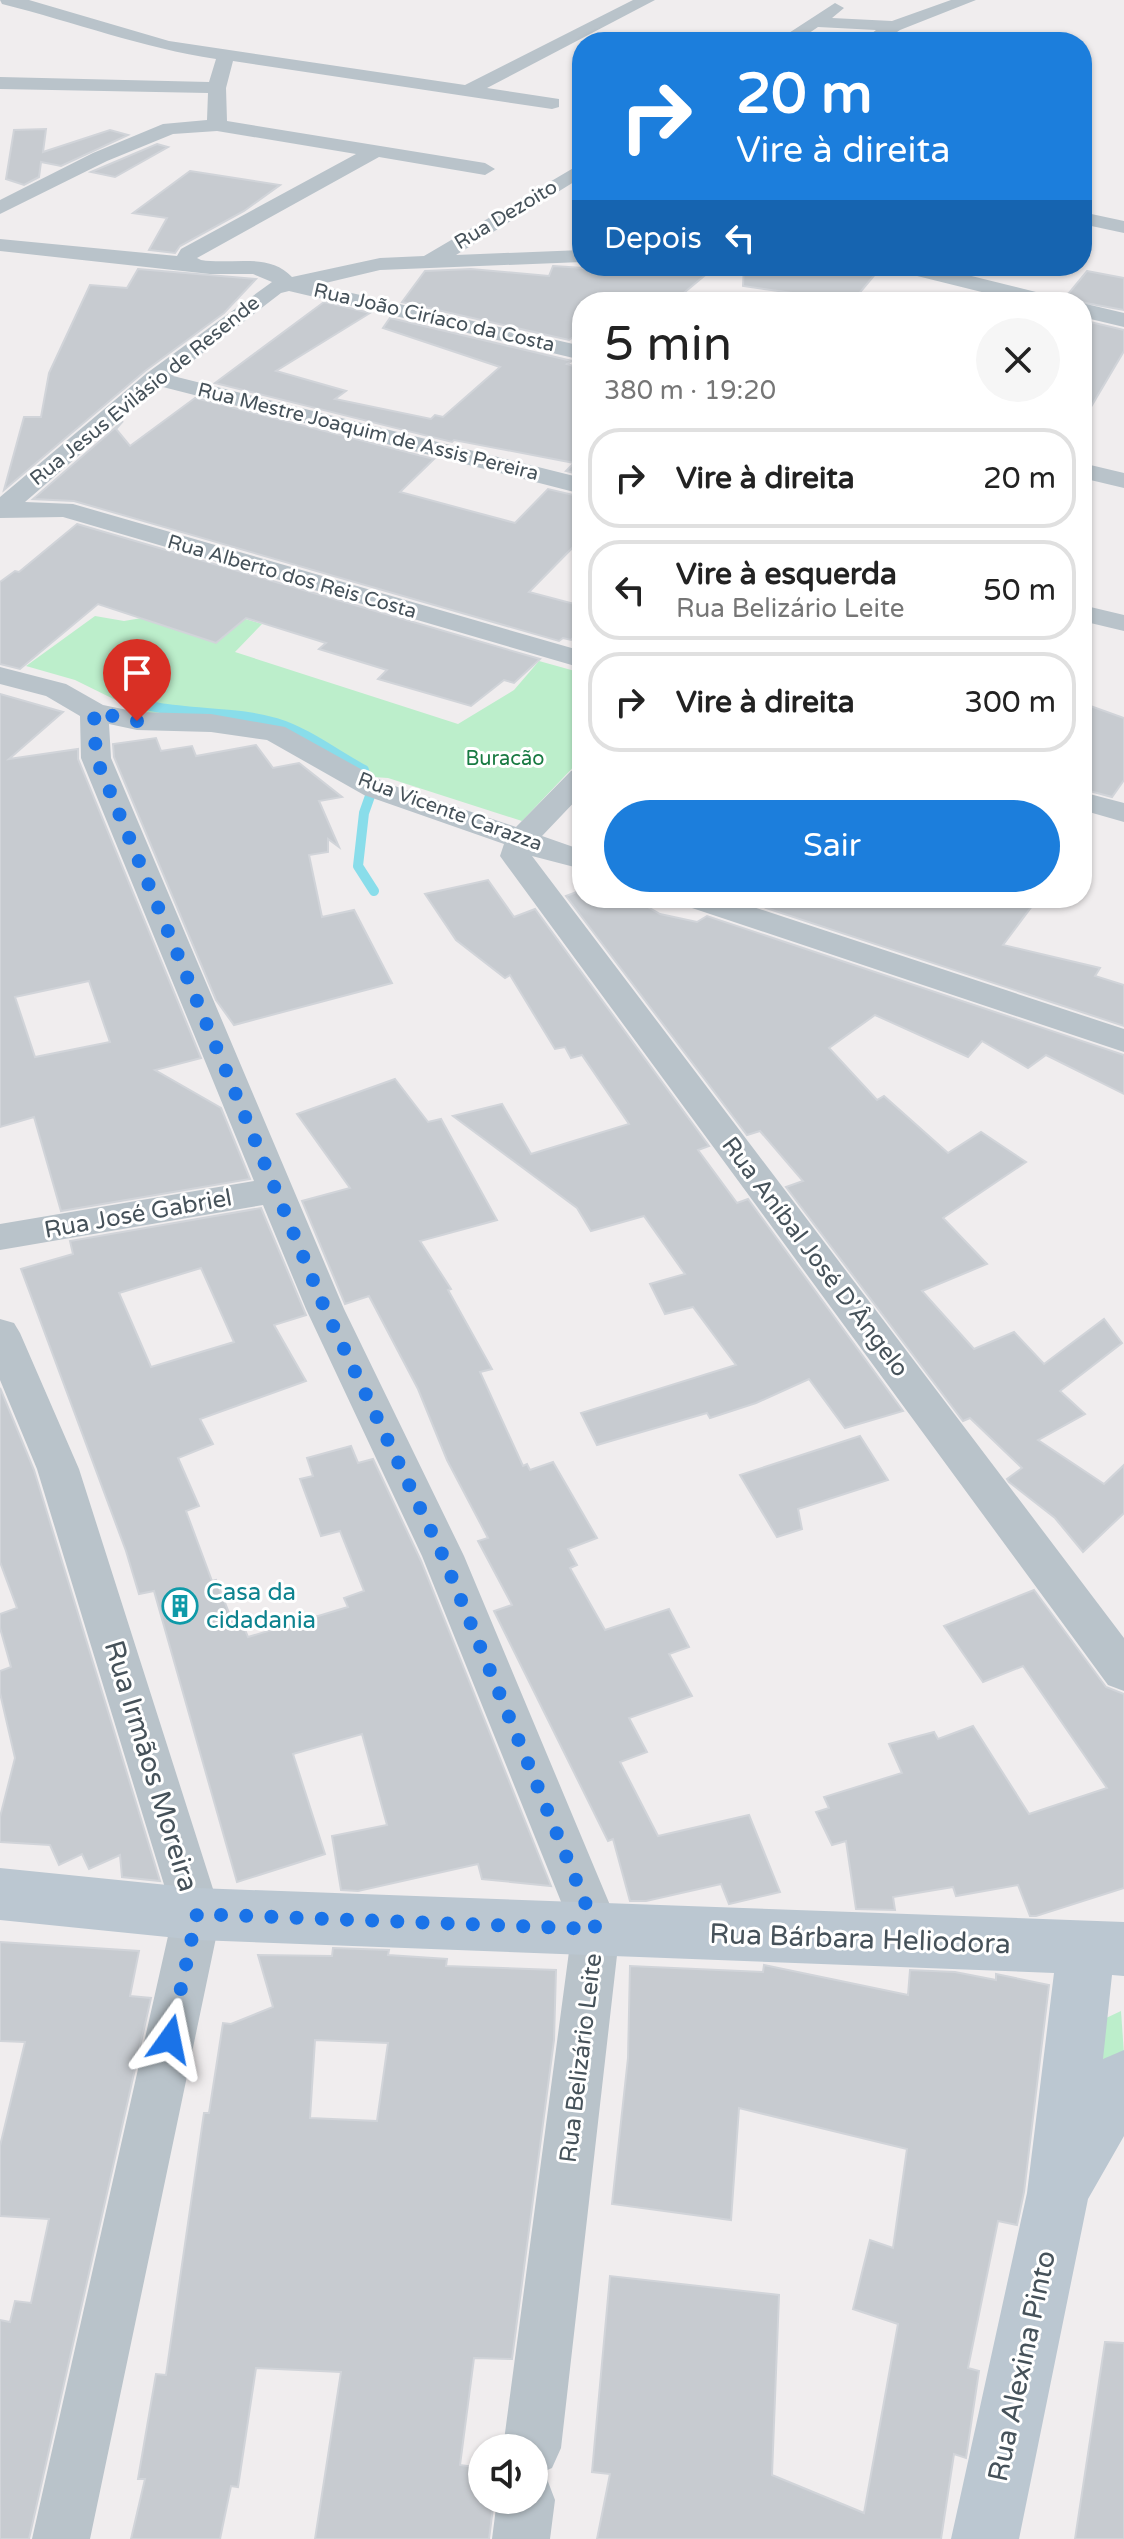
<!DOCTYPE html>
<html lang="pt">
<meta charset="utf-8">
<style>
:root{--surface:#fff;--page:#f6f6f6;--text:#222;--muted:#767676;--line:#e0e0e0;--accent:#1c7edc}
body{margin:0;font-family:"Varela Round",sans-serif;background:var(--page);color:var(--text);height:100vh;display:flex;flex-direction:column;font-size:30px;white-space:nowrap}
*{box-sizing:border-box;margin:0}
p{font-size:26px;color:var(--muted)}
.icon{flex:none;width:44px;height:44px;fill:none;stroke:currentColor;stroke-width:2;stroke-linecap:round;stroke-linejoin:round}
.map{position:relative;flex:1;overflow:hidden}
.sheet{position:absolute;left:572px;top:292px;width:520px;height:616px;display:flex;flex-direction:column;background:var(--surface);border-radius:32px;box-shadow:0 2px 6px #0004}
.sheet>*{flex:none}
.guide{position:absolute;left:572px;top:32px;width:520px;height:244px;border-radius:32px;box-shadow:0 2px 6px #0004;background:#1c7edc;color:#fff;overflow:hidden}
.buttons{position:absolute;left:468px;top:2434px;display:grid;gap:16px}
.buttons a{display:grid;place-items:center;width:80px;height:80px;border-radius:50%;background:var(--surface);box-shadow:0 2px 6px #0004;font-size:40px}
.pin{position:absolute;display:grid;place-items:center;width:68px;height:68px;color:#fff;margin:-82px -34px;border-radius:50% 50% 50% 0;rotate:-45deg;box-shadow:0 0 8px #0007}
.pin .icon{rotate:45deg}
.me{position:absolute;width:88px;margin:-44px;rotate:12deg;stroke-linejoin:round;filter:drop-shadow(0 0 6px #0008)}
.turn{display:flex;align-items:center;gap:28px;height:168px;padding:0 32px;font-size:36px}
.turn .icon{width:104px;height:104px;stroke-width:2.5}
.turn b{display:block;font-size:56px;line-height:68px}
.then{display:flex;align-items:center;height:76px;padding:0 32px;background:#0003;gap:16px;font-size:30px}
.round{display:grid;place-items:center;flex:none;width:84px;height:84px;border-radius:42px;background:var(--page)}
.summary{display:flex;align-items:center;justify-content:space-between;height:136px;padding:0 32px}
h1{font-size:48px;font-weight:600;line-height:60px}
.primary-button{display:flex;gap:16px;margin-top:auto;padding:16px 32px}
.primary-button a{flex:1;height:92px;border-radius:48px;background:var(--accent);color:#fff;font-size:32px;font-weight:600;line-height:92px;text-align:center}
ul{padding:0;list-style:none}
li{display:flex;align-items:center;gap:24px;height:100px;margin:0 16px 12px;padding:0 16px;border:4px solid var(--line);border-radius:32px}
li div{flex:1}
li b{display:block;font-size:30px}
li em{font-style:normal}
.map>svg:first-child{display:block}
.green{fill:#bceecb}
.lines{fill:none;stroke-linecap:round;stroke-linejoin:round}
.stream{stroke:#89ddea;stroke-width:10}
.building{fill:#c7cbd0;stroke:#d1d4d9;stroke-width:2;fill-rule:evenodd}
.street{fill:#b9c3ca;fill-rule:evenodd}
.secondary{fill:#bbc7d1;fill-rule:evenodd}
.route{stroke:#1a73e8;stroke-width:14;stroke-dasharray:0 25.2}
.labels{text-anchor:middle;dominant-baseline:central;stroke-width:6;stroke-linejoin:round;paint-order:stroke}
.far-street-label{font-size:20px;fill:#46525a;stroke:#fff}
.far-park-label{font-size:20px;fill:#187a42;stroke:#fff}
.street-label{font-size:24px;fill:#46525a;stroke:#fff}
.culture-label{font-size:24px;fill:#0d838f;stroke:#fff;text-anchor:start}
.near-street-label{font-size:28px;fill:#46525a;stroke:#fff}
</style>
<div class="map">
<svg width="1124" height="2539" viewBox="0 0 1124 2539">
<rect width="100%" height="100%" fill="#f0edee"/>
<g class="green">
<path d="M 207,607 L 262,624 L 235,652 L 458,724 L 514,690 L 539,661 L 582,673 L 582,758 L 522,821 L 388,778 L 373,777 L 285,731 L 146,715 L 75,680 L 26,666 L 95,616 L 124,621 Z"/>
<path d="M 1121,2011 L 1124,2054 L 1097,2100 L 1104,2019 Z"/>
</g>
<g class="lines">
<path class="stream" d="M 117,694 C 158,718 227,708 276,723 C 306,732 336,755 364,770 L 370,796 L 364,813 L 358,866 L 374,891"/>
</g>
<g class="building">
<path d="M 46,129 L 43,152 L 110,130 L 128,135 L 61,166 L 41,162 L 39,177 L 24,185 L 6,179 L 14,130 Z"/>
<path d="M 157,144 L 168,147 L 115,177 L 91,172 Z"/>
<path d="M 190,171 L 280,185 L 244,211 L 180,246 L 175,253 L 149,250 L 167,218 L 133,213 Z"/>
<path d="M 553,266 L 631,271 L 633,266 L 716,266 L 673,302 L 621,298 L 617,302 L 582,302 L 582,331 L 569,340 L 402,302 L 425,271 L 471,269 L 549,276 Z"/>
<path d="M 744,266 L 882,266 L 852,302 L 808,302 L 814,296 L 743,286 Z"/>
<path d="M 138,269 L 256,279 L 224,313 L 145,371 L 4,490 L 24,417 L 41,417 L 49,373 L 90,285 L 127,288 Z"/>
<path d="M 1087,271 L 1124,278 L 1124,310 L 1064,299 Z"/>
<path d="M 324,302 L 370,313 L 276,371 L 346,391 L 335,399 L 431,419 L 435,415 L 443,417 L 500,367 L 383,328 L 390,318 L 572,361 L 567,364 L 582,369 L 582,475 L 566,471 L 574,463 L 454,440 L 452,442 L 215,383 Z"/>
<path d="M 1082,320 L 1124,330 L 1124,351 L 1082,422 Z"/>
<path d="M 195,398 L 434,459 L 400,492 L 515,523 L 548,489 L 582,497 L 582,538 L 529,592 L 582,606 L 582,628 L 571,640 L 563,638 L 559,641 L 74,501 L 33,499 L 123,421 L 116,429 L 130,446 Z"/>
<path d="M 77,524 L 540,659 L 514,683 L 504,680 L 471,706 L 378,679 L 387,670 L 319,649 L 326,643 L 246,618 L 216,643 L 98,604 L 20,669 L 0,664 L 0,582 L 15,571 L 19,572 Z"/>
<path d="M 0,694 L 63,712 L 9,759 L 78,749 L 78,759 L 201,1058 L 155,1070 L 221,1108 L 250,1179 L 61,1211 L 34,1117 L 0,1127 ZM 89,981 L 110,1042 L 35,1057 L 15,997 Z"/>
<path d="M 1082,703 L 1124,718 L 1124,780 L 1112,797 L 1082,789 Z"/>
<path d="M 156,738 L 161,751 L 192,746 L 196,756 L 256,745 L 273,768 L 299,763 L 342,797 L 319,801 L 339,847 L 328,839 L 328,852 L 309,855 L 322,917 L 354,910 L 392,983 L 234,1025 L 216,1000 L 114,757 L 113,744 Z"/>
<path d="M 488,880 L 514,917 L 535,909 L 709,1146 L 698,1150 L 737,1203 L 748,1199 L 903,1411 L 845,1428 L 809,1379 L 756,1403 L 710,1418 L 707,1413 L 597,1445 L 581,1413 L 736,1365 L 693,1307 L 665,1314 L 650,1284 L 685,1274 L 644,1216 L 591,1231 L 577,1208 L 453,1116 L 502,1104 L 531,1154 L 629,1124 L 582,1055 L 571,1058 L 565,1047 L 555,1049 L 510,975 L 505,978 L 456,940 L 425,894 Z"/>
<path d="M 582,890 L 582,898 L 615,898 L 622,905 L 634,899 L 660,914 L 697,922 L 707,916 L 1124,1055 L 1124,1094 L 1046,1055 L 1028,1068 L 982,1041 L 968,1057 L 875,1015 L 829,1048 L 877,1100 L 884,1096 L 948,1153 L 981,1132 L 1026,1162 L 943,1218 L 987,1264 L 922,1291 L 974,1349 L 1014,1332 L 1044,1364 L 1104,1319 L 1122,1343 L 1060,1391 L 1085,1414 L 1038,1440 L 1104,1484 L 1124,1465 L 1124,1513 L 1083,1552 L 1055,1518 L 1009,1482 L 1007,1479 L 1022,1468 L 970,1418 L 963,1421 L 786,1187 L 803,1181 L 760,1131 L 747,1135 L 566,896 Z"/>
<path d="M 774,898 L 1038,898 L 1003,945 L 1100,968 L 1095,976 L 1124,985 L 1124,1026 L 766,908 Z"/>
<path d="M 395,1079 L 428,1122 L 441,1119 L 497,1220 L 420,1241 L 451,1289 L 448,1290 L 492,1369 L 480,1372 L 523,1466 L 527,1464 L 530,1470 L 553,1462 L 597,1538 L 568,1549 L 577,1565 L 570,1568 L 605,1630 L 669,1609 L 689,1647 L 669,1654 L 692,1696 L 629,1718 L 647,1752 L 620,1762 L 658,1836 L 749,1815 L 780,1892 L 729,1904 L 721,1884 L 646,1901 L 630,1901 L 613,1839 L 608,1841 L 494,1611 L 512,1605 L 478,1541 L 488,1538 L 447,1460 L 418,1389 L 369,1296 L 345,1304 L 302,1201 L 350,1188 L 297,1114 Z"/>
<path d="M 261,1208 L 306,1315 L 274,1325 L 306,1381 L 200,1419 L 213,1444 L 178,1458 L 199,1506 L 186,1511 L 212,1581 L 216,1580 L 235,1628 L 243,1625 L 248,1637 L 348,1607 L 344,1598 L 364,1591 L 340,1531 L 321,1536 L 300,1479 L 313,1476 L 307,1458 L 351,1446 L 358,1463 L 373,1459 L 421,1561 L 551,1886 L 482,1879 L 478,1864 L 358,1891 L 341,1890 L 332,1836 L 387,1825 L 362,1734 L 293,1754 L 325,1854 L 237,1882 L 154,1591 L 139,1594 L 126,1551 L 21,1269 L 73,1254 L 70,1241 ZM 201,1268 L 234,1342 L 151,1367 L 119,1293 Z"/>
<path d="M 0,1388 L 34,1470 L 160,1881 L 122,1877 L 120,1855 L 89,1869 L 82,1854 L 59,1865 L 50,1845 L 0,1842 L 0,1817 L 15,1758 L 0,1693 L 0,1671 L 11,1667 L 0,1628 L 0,1614 L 17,1608 L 0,1562 Z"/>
<path d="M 860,1436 L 888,1480 L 798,1509 L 802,1529 L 777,1537 L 740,1475 Z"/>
<path d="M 1034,1590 L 1106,1687 L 1124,1694 L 1124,1888 L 1036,1916 L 1030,1916 L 1018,1885 L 956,1896 L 953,1887 L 893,1897 L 895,1910 L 856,1909 L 846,1841 L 832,1845 L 816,1812 L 829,1808 L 824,1797 L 902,1773 L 889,1744 L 934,1732 L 938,1739 L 973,1726 L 1029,1814 L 1107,1788 L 1023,1666 L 983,1682 L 944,1626 Z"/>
<path d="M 0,1942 L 139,1951 L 130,1996 L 151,1998 L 29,2539 L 0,2539 L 0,2320 L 10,2322 L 15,2301 L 31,2303 L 49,2219 L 0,2216 L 0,2146 L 25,2042 L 0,2041 Z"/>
<path d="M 333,1948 L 389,1950 L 388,1955 L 447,1959 L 446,1966 L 556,1970 L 554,2040 L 512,2359 L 474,2358 L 460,2465 L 482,2468 L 482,2500 L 494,2500 L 489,2539 L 315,2539 L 341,2372 L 256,2368 L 238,2487 L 231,2486 L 220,2539 L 131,2539 L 145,2479 L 138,2479 L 156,2374 L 166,2375 L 204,2113 L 209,2113 L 223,2023 L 231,2024 L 273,2007 L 258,1955 L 332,1956 ZM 315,2040 L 388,2043 L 377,2121 L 310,2118 Z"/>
<path d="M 764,1965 L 908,1995 L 910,1970 L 955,1972 L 996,1980 L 996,1974 L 1049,1985 L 1024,2192 L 1017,2225 L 998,2221 L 968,2368 L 979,2371 L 966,2458 L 954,2454 L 941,2539 L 597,2539 L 610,2474 L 592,2472 L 610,2276 L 779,2295 L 772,2475 L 864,2513 L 898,2324 L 853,2309 L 870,2240 L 893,2248 L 907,2149 L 739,2108 L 731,2220 L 612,2204 L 628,2058 L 630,1966 L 763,1972 Z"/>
<path d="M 1105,2342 L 1124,2343 L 1124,2539 L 1075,2539 Z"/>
</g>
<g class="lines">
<g class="street">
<path d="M 0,0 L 29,0 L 169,41 L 465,85 L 633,0 L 655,0 L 487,88 L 559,99 L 559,107 L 552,109 L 233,61 L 226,88 L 227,121 L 485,163 L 495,169 L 485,175 L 379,157 L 197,258 L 201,260 C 232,265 269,252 292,277 L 380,258 L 424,256 L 582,163 L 582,177 L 456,255 L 582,250 L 582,262 L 380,270 L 317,285 L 582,346 L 582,360 L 289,291 L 281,293 L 173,376 L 582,478 L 582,494 L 159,386 L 25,502 L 73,504 L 582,651 L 582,668 L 63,517 L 0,518 L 0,497 L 147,373 L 272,282 L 253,274 L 210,274 L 0,251 L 0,239 L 177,256 L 181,249 L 356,154 L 217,131 L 173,134 L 107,161 L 0,214 L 0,200 L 93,153 L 163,124 L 207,120 L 208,93 L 0,89 L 0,77 L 209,82 L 216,59 C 143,48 74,22 2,4 Z"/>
<path d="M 951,0 L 976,0 L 900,30 L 882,42 L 861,42 L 876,30 L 818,27 L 796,42 L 775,42 L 835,3 L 844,8 L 832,18 L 892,21 Z"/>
<path d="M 1082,212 L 1124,221 L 1124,233 L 1082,224 Z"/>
<path d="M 894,266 L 931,266 L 1056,297 L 1059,302 L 1022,302 L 897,271 Z"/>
<path d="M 1082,303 L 1124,313 L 1124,327 L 1082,317 Z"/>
<path d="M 1082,463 L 1124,473 L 1124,488 L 1082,478 Z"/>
<path d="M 1082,605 L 1124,615 L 1124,631 L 1082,621 Z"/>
<path d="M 0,667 L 66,684 L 103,705 L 137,712 L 211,714 L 285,727 L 386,783 L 516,827 L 571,771 L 582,768 L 582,794 L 542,836 L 582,850 L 582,869 L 532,856 L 1124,1638 L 1124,1691 L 1108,1685 L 505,863 L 500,856 L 504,844 L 364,795 L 267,740 L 211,732 L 137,730 L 109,724 L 111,758 L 344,1309 L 464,1556 L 620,1929 L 561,2448 L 552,2468 L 536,2475 L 547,2479 L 555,2500 L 550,2539 L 492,2539 L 497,2500 L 534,2500 L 534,2448 L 503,2448 L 572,1929 L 422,1556 L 306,1309 L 263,1205 L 0,1250 L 0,1224 L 254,1181 L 81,758 L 80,716 L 46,696 L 0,684 Z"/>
<path d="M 1082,792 L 1124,803 L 1124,822 L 1082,810 Z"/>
<path d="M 678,898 L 726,898 L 1124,1029 L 1124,1052 L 683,905 Z"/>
<path d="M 0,1319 L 14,1323 L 20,1333 L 79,1469 L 221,1914 L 90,2539 L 32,2539 L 173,1914 L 37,1469 L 0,1380 Z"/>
</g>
<path class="secondary" d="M 0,1868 L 197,1888 L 1124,1922 L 1124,1976 L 1112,1975 L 1103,2059 L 1124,2050 L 1124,2136 L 1088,2199 L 1019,2539 L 951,2539 L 1027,2193 L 1054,1973 L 197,1940 L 0,1920 Z"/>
</g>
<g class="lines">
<path class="route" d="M 137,721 L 94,712 L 96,758 L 325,1309 L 443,1556 L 596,1929 L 197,1914 L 170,2039"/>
</g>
<defs>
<symbol id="building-ring" viewBox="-11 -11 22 22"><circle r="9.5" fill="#fff" stroke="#0f9aa8" stroke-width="1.5"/><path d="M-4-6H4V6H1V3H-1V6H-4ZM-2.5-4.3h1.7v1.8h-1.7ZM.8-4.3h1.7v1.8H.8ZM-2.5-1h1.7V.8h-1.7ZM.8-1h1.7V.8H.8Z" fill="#0f9aa8"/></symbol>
</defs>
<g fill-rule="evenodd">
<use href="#building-ring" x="160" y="1586" width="40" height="40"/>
</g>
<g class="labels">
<g class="far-street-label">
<text transform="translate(506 215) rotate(-31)">Rua Dezoito</text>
<text transform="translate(434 318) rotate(13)">Rua João Ciríaco da Costa</text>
<text transform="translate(145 391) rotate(-39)">Rua Jesus Evilásio de Resende</text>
<text transform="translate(368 432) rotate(14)">Rua Mestre Joaquim de Assis Pereira</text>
<text transform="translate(292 577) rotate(16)">Rua Alberto dos Reis Costa</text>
<text transform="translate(450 812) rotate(20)">Rua Vicente Carazza</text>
</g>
<g class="far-park-label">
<text x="505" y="759">Buracão</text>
</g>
<g class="street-label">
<text transform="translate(138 1214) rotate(-10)">Rua José Gabriel</text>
<text transform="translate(815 1257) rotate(53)">Rua Aníbal José D'Ângelo</text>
<text transform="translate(581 2058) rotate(-83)">Rua Belizário Leite</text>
</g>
<g class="culture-label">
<text x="206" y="1592">Casa da<tspan x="206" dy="28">cidadania</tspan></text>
</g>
<g class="near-street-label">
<text transform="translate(151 1766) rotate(73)">Rua Irmãos Moreira</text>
<text transform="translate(860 1939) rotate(2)">Rua Bárbara Heliodora</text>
<text transform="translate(1022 2366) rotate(-78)">Rua Alexina Pinto</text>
</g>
</g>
</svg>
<div class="buttons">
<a><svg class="icon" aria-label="sound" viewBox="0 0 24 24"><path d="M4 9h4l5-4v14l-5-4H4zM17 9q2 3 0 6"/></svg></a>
</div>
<div class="pin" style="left:137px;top:721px;background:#d93025"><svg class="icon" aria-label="arrive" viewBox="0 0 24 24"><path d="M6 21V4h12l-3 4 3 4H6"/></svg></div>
<svg class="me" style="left:170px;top:2039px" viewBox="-20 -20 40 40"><path d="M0-17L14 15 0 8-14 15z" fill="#1a73e8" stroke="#fff" stroke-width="4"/></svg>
<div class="guide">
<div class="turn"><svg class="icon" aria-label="right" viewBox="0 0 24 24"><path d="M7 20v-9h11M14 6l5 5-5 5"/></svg><div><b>20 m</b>Vire à direita</div></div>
<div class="then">Depois<svg class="icon" aria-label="left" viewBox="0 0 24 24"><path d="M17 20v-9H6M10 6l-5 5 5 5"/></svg></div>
</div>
<section class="sheet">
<div class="summary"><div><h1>5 min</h1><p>380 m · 19:20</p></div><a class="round"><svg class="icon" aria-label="close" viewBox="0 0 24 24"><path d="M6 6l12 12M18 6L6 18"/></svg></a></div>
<ul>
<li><svg class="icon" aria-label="right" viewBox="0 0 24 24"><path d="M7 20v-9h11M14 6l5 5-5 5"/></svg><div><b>Vire à direita</b></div><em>20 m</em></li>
<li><svg class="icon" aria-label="left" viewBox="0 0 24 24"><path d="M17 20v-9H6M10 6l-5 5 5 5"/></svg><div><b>Vire à esquerda</b><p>Rua Belizário Leite</p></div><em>50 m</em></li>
<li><svg class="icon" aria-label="right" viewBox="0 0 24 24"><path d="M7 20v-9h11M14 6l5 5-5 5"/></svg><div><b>Vire à direita</b></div><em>300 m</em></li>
</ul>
<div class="primary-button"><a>Sair</a></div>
</section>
</div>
